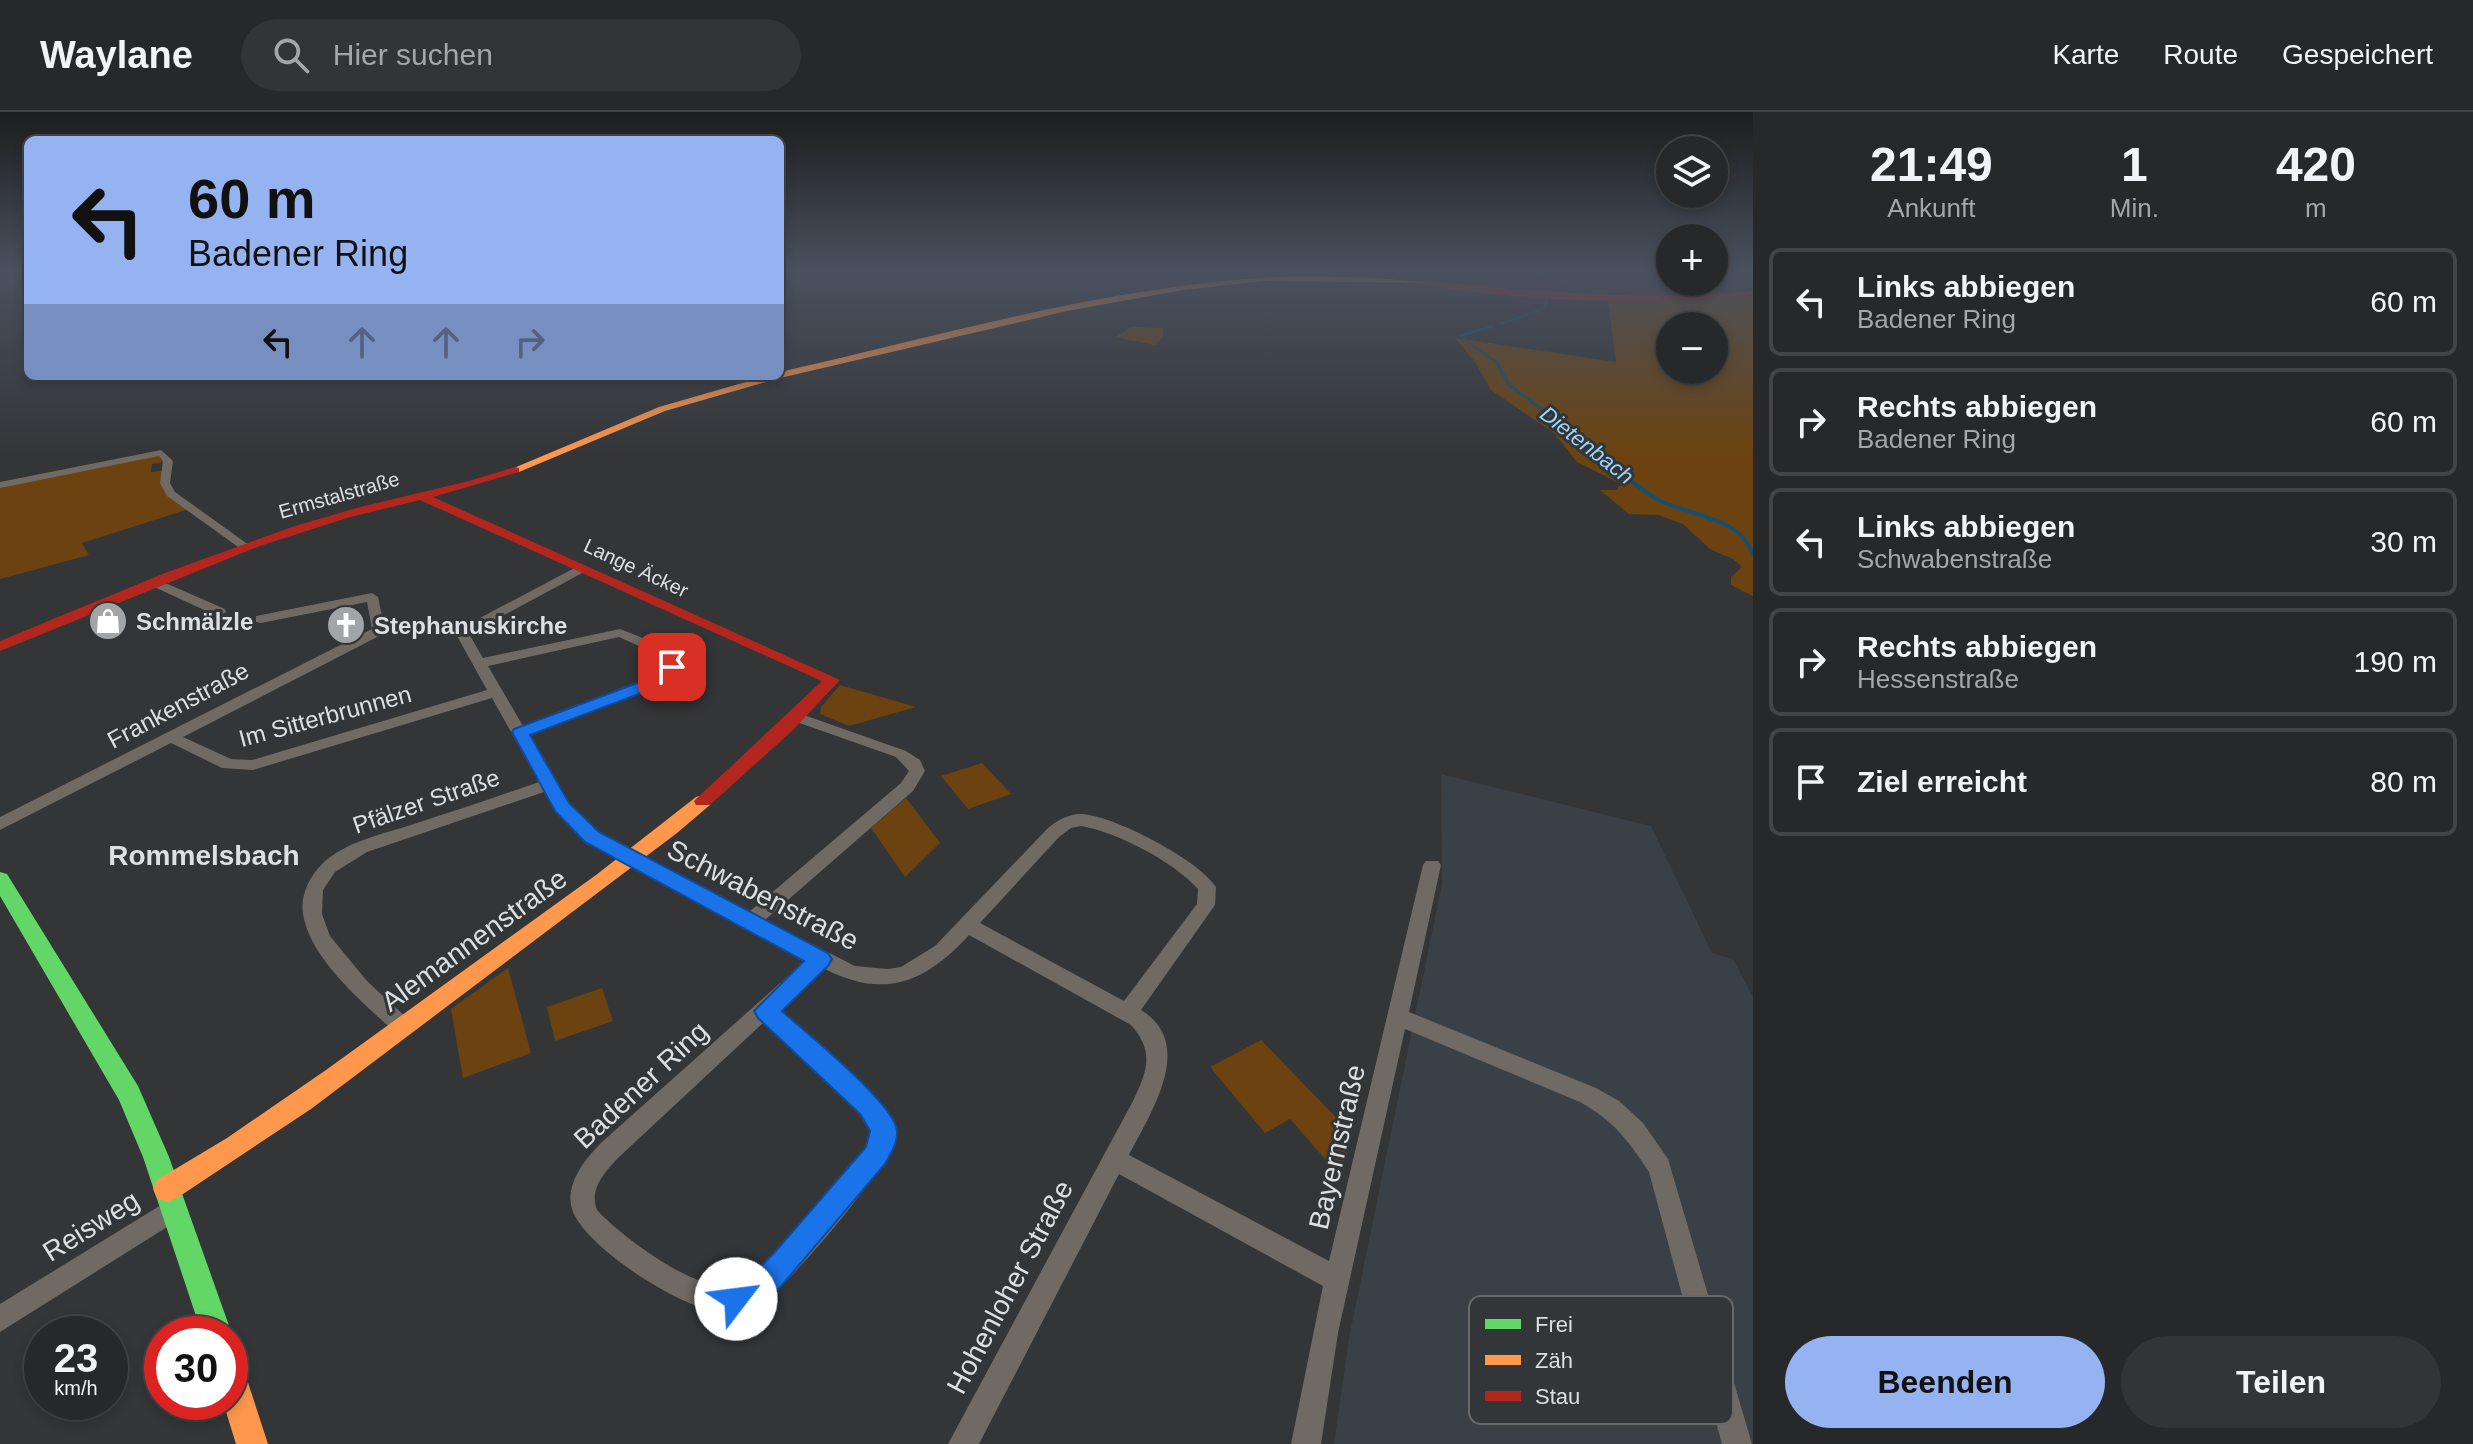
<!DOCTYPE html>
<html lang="de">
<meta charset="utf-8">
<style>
:root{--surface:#262829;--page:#323435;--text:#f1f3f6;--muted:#a4a6a8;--line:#424446;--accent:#95b2f1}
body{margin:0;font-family:Helvetica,sans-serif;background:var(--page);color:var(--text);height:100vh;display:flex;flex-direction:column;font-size:30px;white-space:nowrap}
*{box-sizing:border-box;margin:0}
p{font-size:26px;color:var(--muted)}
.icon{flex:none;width:44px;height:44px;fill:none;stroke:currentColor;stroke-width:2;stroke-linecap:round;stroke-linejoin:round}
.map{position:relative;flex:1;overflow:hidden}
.panel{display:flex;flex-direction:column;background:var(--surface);width:720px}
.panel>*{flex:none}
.guide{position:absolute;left:24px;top:24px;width:760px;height:244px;border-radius:12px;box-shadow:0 4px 12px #0003,0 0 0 2px var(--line);background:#95b2f1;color:#111;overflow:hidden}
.tools{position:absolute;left:1656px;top:24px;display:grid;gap:16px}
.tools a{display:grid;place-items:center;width:72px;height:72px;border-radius:50%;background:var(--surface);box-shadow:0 4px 12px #0003,0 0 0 2px var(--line);font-size:40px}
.speed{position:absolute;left:24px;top:1204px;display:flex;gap:16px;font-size:40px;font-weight:700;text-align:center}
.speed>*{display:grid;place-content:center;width:104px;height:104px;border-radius:50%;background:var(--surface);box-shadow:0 4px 12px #0003,0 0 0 2px var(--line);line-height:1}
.speed small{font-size:20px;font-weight:400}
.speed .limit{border:12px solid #d22;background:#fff;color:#111}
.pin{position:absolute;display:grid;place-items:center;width:68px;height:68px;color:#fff;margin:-34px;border-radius:16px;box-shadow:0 4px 12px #0006}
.me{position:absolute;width:88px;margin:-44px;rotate:60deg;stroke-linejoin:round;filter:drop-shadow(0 0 6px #0008)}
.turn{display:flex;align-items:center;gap:28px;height:168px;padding:0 32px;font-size:36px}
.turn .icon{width:104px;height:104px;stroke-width:2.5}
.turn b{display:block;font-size:56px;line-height:68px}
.lanes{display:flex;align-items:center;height:76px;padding:0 32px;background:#0003;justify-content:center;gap:40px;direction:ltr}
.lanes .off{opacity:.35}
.eta{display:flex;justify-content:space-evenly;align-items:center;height:136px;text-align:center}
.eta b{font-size:48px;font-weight:600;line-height:56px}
.button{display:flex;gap:16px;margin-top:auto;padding:16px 32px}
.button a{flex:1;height:92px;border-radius:48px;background:var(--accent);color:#111;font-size:32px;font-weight:600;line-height:92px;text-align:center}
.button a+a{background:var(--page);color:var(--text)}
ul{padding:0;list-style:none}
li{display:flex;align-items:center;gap:24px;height:108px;margin:0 16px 12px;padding:0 16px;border:4px solid var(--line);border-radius:12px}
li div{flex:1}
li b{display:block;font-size:30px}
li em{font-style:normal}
header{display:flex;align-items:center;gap:48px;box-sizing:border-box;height:112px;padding:0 40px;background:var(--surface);border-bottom:2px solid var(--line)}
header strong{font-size:38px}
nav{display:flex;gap:44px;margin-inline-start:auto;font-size:28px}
.search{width:560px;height:72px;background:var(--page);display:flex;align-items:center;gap:20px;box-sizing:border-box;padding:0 28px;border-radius:44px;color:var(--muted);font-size:30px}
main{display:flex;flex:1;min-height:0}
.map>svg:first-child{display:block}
.built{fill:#394146}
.green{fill:#6c4310;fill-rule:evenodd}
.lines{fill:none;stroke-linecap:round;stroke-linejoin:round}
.stream-far2{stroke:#165070;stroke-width:2}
.stream-far1{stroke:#165070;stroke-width:3}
.stream{stroke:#165070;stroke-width:4}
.street{fill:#6f6a64;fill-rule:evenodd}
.fast{fill:#63d668;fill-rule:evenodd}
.slow{fill:#ff974d;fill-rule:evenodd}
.jam{fill:#b3261e;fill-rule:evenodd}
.route{fill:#1a73e8;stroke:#114b97;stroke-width:2}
.labels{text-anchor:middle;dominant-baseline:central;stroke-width:6;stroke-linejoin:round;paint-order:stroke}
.far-street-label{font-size:20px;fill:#dddfe0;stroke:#323638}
.far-water-label{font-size:22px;font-style:italic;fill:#9ad4fb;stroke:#323638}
.poi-label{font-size:24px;font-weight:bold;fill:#dddfe0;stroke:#323638;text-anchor:start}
.street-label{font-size:24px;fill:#dddfe0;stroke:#323638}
.quarter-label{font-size:28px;font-weight:bold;fill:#dddfe0;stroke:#323638}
.near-street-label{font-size:28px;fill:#dddfe0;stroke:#323638}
.key{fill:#323638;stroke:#65696a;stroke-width:2}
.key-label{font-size:22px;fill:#dddfe0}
</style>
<header>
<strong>Waylane</strong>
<div class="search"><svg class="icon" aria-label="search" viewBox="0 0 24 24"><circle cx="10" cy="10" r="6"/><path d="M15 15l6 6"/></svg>Hier suchen</div>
<nav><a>Karte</a><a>Route</a><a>Gespeichert</a></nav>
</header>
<main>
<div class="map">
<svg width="1753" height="1332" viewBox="0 0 1753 1332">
<rect width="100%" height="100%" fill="#333537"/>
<path class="built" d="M 1441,662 L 1651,714 L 1712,841 L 1733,847 L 1753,885 L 1753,1332 L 1334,1332 L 1349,1226 L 1442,772 Z"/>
<g class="green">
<path d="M 1753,184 L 1753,484 L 1731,473 L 1731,465 L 1742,455 L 1733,447 L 1710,437 L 1683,412 L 1658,403 L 1629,402 L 1600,378 L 1616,378 L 1621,372 L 1577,350 L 1554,321 L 1491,278 L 1475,250 L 1455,226 L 1616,250 L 1608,189 ZM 1670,214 L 1714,214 L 1714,258 L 1670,258 Z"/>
<path d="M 1131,215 L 1163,216 L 1163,225 L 1155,233 L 1115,225 Z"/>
<path d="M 156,341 L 168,349 L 152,352 L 151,360 L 168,358 L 165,371 L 189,397 L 82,431 L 89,443 L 0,467 L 0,373 Z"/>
<path d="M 840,573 L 916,595 L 849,614 L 820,602 L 821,595 Z"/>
<path d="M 982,651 L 1011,682 L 968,697 L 941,664 Z"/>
<path d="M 906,686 L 940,731 L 905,765 L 871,716 Z"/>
<path d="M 508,856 L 531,941 L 463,966 L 451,897 Z"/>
<path d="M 602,876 L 613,909 L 555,929 L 547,895 Z"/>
<path d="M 1261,928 L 1352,1022 L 1340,1064 L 1290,1007 L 1265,1021 L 1210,955 Z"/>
</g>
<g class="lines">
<g class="stream-far2">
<path d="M 1547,160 L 1551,157"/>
<path d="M 1540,162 L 1566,171 L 1556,176 L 1554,181"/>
<path d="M 1500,212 L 1543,197 L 1548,186"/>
<path d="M 1493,214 L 1460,224 L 1497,251"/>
</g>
<path class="stream-far1" d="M 1496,249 L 1509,273 L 1562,312 L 1590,341 L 1633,370"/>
<path class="stream" d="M 1630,368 C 1641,376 1651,385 1663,390 C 1694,404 1742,407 1753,443"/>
<g class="street">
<path d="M 161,338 L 173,349 L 170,371 L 175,380 L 249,433 L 249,437 L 241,437 L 167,384 L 160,371 L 163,349 L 159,344 L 0,376 L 0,370 Z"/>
<path d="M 582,452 L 588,456 L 586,459 L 469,522 L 483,546 L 620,517 L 658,532 L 675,544 L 678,558 L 659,574 L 527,622 L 561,681 L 589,713 L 620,734 L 749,800 L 901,671 L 909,659 L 896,645 L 791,608 L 789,605 L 791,602 L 801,602 L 906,639 L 920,648 L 925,659 L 913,679 L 765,808 L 855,854 L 888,857 L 901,855 L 935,834 L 1047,717 C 1056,709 1068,702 1081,702 C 1113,703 1199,748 1216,775 L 1215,793 L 1141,898 C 1197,932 1150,1002 1129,1043 L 1329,1149 L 1423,753 L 1426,749 L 1438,749 L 1441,753 L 1409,900 L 1596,976 L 1619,989 L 1643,1011 L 1668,1047 L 1752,1332 L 1722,1332 L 1649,1060 C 1628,1028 1614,1009 1580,990 L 1405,917 L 1338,1221 L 1321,1332 L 1291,1332 L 1323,1174 L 1119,1062 L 979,1332 L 948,1332 L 1133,989 C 1147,959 1155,940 1131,913 L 969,823 C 925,871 884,888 823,856 L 778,898 C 804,921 889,988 895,1018 C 900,1045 793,1167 769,1185 C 758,1193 743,1200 730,1201 C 692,1205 577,1132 571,1093 C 567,1069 586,1046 602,1030 L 807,847 L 608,742 L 577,721 L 544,680 L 367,740 L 335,760 L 323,778 L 322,802 L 330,824 L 367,869 L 410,909 L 413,915 L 410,921 L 403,924 L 396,921 C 364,892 310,847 303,802 C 300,784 309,765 322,752 C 344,730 383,722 411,713 C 454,699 496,685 539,670 L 492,586 L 253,658 L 222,656 L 171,631 L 0,718 L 0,705 L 372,517 L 367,490 L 261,511 L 256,510 L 256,504 L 372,481 L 378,485 L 384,514 L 432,509 L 461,516 ZM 421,516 L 442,518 L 457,524 L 487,578 L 252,648 L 231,647 L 183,625 L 383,522 ZM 619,525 L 648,538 L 663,549 L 664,557 L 649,568 L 523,614 L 488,554 ZM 1081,714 C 1117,720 1174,750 1198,777 L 1197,792 L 1124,889 L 980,811 L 1059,725 L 1071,716 ZM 764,910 L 867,1008 L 872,1025 C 859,1055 830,1082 808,1106 C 792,1125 762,1166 738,1173 C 701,1185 622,1125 597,1098 C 589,1077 604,1061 618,1046 Z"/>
<path d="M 154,466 L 225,497 L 226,500 L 220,504 L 215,503 L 150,473 L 148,470 Z"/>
<path d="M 174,1085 L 183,1089 L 186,1097 L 183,1105 L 0,1220 L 0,1192 Z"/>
</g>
<path class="fast" d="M 0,760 L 7,762 L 138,974 L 169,1045 L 232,1222 L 230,1227 L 230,1222 L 202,1222 L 143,1045 L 119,988 L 0,784 Z"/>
<g class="slow">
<path d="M 1309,164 L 1379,166 L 1428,171 L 1264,169 L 1183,178 L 1067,199 L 780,266 L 665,299 L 519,360 L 509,358 L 659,295 L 767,264 L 780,264 L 780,260 C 954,221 1130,167 1309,164 Z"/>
<path d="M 703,683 L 712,689 L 710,693 L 677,721 L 311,997 L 177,1086 L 167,1090 L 157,1086 L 153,1077 L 157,1068 L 227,1026 L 326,958 L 596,763 L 696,685 Z"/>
<path d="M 230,1244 L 241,1249 L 268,1332 L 236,1332 L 223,1290 L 230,1290 Z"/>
</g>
<g class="jam">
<path d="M 1424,169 C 1534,179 1643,190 1753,179 L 1753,183 C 1645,194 1529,190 1421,173 Z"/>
<path d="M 515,355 L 519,356 L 519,360 L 433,385 L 840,568 L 793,618 L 710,693 L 696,693 L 694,689 L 822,569 L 420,388 L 347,406 L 260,434 L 0,539 L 0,529 L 165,461 L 295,414 L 360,395 L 469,369 Z"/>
</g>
</g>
<linearGradient id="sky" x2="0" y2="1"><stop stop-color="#1c1d1e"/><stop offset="0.46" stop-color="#4a515e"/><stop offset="1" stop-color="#4a515e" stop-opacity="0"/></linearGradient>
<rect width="1753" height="344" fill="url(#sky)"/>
<path class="route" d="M 672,550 L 679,555 L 660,574 L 530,623 L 569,691 L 599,720 L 828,841 L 832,847 L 828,854 L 782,899 C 805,920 893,990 897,1018 C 898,1030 891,1042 885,1052 L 771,1186 L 736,1202 L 725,1198 L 721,1187 L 725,1177 L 750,1165 L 774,1141 L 866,1035 L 870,1019 L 860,1002 L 758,906 L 754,899 L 804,849 L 585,730 L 555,699 L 512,620 L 514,617 L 648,567 Z"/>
<defs>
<symbol id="shop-disc" viewBox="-11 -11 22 22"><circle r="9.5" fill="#a2a4a5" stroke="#323638"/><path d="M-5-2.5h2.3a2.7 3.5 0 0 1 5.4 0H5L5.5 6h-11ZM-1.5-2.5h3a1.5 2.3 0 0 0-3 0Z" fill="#fff"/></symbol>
<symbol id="church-disc" viewBox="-11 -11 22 22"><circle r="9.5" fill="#a2a4a5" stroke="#323638"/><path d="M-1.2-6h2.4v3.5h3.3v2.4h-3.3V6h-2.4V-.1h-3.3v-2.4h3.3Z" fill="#fff"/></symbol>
</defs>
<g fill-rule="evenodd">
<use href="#shop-disc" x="86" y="487" width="44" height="44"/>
<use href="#church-disc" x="324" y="491" width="44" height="44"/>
</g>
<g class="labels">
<g class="far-street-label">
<text transform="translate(339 383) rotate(-16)">Ermstalstraße</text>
<text transform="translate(636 456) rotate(25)">Lange Äcker</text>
</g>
<g class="far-water-label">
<text transform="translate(1587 333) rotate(38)">Dietenbach</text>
</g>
<g class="poi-label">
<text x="136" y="509">Schmälzle</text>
<text x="374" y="513">Stephanuskirche</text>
</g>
<g class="street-label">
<text transform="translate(178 593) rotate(-28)">Frankenstraße</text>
<text transform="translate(325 604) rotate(-15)">Im Sitterbrunnen</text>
<text transform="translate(426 689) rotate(-19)">Pfälzer Straße</text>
</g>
<g class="quarter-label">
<text x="204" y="743">Rommelsbach</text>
</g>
<g class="near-street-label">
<text transform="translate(763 783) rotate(27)">Schwabenstraße</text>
<text transform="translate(474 828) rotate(-36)">Alemannenstraße</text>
<text transform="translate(641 973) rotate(-43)">Badener Ring</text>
<text transform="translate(1337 1035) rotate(-77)">Bayernstraße</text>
<text transform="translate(91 1114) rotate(-32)">Reisweg</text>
<text transform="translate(1010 1175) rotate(-62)">Hohenloher Straße</text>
</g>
</g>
<rect x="1469" y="1184" width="264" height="128" rx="12" class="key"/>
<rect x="1485" y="1207" width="36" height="10" fill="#63d668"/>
<rect x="1485" y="1243" width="36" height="10" fill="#ff974d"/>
<rect x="1485" y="1279" width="36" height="10" fill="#b3261e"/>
<g class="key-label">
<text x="1535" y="1220">Frei</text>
<text x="1535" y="1256">Zäh</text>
<text x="1535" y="1292">Stau</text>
</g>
</svg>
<div class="tools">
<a><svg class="icon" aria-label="layers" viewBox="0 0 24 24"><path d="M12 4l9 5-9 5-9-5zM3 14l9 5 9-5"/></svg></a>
<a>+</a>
<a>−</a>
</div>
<div class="speed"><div>23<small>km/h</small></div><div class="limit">30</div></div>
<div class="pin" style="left:672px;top:555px;background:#d93025"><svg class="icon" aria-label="arrive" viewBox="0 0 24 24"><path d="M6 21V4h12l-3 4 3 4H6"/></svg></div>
<svg class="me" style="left:736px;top:1187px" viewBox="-20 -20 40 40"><circle r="19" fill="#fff"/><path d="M0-13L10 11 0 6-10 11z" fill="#1a73e8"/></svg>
<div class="guide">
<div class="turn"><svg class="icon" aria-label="left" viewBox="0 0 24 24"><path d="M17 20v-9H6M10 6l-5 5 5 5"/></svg><div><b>60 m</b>Badener Ring</div></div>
<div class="lanes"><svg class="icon" aria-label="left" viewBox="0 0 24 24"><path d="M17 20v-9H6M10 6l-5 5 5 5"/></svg><svg class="icon off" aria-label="ahead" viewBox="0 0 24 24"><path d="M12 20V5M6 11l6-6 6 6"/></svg><svg class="icon off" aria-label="ahead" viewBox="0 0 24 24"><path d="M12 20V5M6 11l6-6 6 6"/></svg><svg class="icon off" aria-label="right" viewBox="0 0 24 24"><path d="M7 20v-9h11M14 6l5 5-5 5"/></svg></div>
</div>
</div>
<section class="panel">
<div class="eta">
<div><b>21:49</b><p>Ankunft</p></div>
<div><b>1</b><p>Min.</p></div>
<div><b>420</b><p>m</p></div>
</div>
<ul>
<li><svg class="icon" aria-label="left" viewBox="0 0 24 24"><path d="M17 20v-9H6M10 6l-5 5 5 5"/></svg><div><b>Links abbiegen</b><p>Badener Ring</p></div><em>60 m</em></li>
<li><svg class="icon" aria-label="right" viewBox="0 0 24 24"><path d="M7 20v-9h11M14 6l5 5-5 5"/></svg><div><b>Rechts abbiegen</b><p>Badener Ring</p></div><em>60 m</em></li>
<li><svg class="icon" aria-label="left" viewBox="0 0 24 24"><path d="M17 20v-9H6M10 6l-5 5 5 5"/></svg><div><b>Links abbiegen</b><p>Schwabenstraße</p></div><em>30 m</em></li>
<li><svg class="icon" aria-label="right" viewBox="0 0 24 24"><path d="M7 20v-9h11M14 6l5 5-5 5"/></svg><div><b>Rechts abbiegen</b><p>Hessenstraße</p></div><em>190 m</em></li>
<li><svg class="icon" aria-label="arrive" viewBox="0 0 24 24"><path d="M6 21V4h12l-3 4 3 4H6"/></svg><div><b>Ziel erreicht</b></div><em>80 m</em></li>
</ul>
<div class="button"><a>Beenden</a><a>Teilen</a></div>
</section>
</main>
